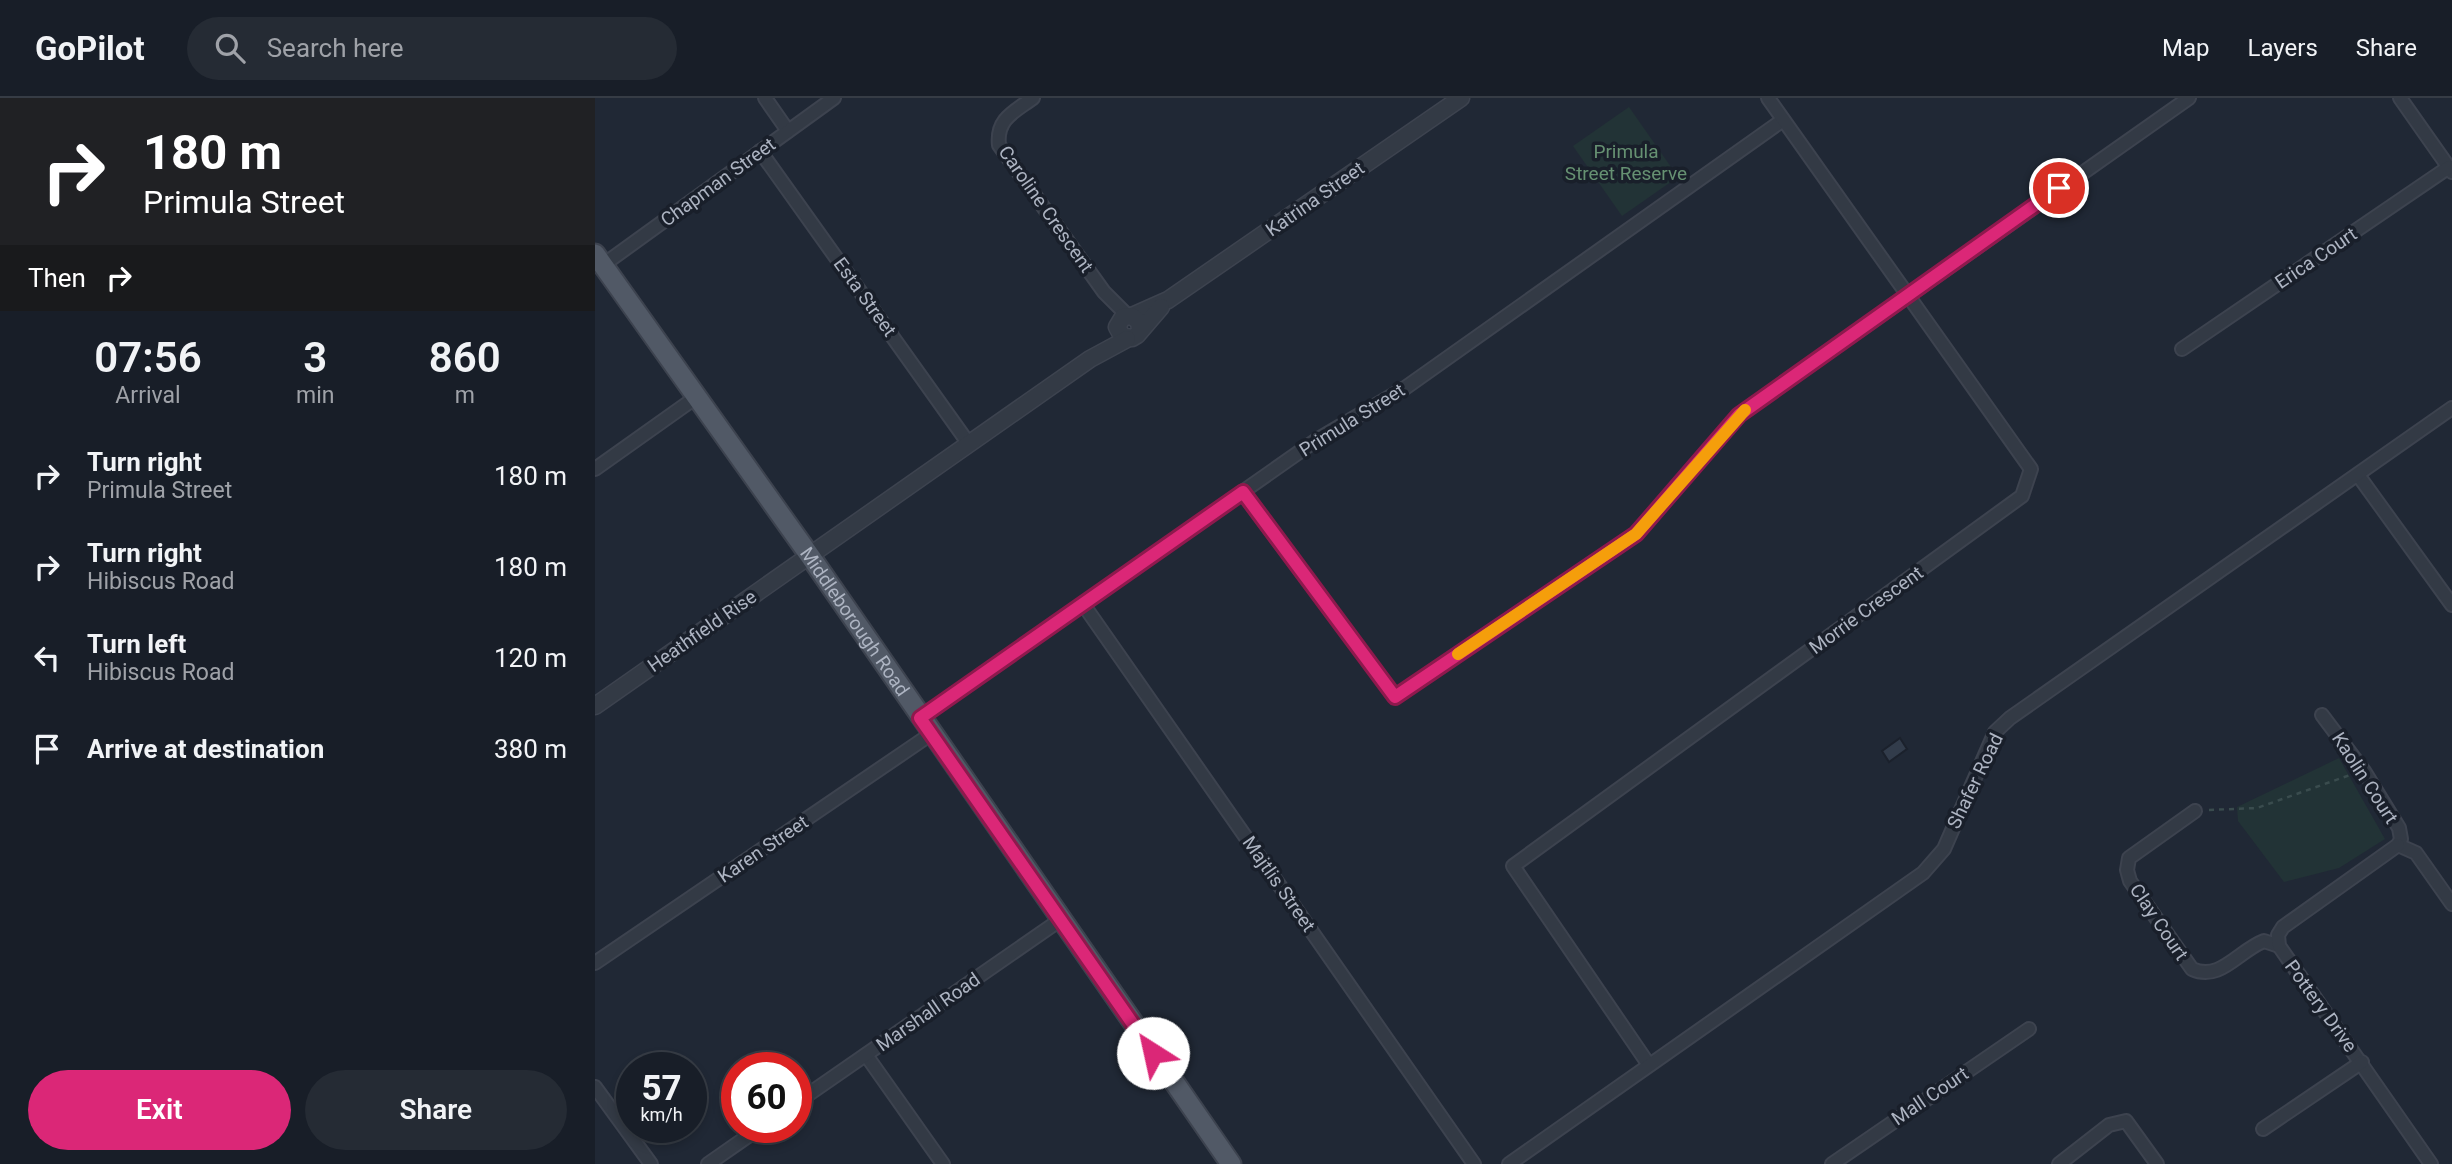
<!DOCTYPE html>
<style>
:root{--surface:#181e28;--page:#252b34;--text:#f1f3f6;--muted:#9fa2a8;--line:#363c45;--accent:#db2777}
body{margin:0;font-family:Roboto,sans-serif;background:var(--page);color:var(--text);height:100vh;display:flex;flex-direction:column;font-size:26px;white-space:nowrap}
*{box-sizing:border-box;margin:0}
p{font-size:23px;color:var(--muted)}
.icon{flex:none;width:38px;height:38px;fill:none;stroke:currentColor;stroke-width:2;stroke-linecap:round;stroke-linejoin:round}
.map{position:relative;flex:1;overflow:hidden}
.side{display:flex;flex-direction:column;background:var(--surface);width:595px}
.side>*{flex:none}
.banner{background:#202124;color:#fff;overflow:hidden}
.speed{position:absolute;left:21px;top:954px;display:flex;gap:14px;font-size:35px;font-weight:700;text-align:center}
.speed>*{display:grid;place-content:center;width:91px;height:91px;border-radius:50%;background:var(--surface);box-shadow:0 4px 10px #0003,0 0 0 2px var(--line);line-height:1}
.speed small{font-size:18px;font-weight:400}
.speed .limit{border:10px solid #d22;background:#fff;color:#111}
.pin{position:absolute;display:grid;place-items:center;width:60px;height:60px;color:#fff;margin:-30px;border:4px solid #fff;border-radius:50%;box-shadow:0 2px 7px #0007}
.me{position:absolute;width:77px;margin:-38px;rotate:325deg;stroke-linejoin:round;filter:drop-shadow(0 0 5px #0008)}
.turn{display:flex;align-items:center;gap:24px;height:147px;padding:0 28px;font-size:32px}
.turn .icon{width:91px;height:91px;stroke-width:2.5}
.turn b{display:block;font-size:49px;line-height:60px}
.then{display:flex;align-items:center;height:66px;padding:0 28px;background:#0003;gap:14px;font-size:26px}
.eta{display:flex;justify-content:space-evenly;align-items:center;height:119px;text-align:center}
.eta b{font-size:42px;font-weight:600;line-height:49px}
.cta{display:flex;gap:14px;margin-top:auto;padding:14px 28px}
.cta a{flex:1;height:80px;border-radius:42px;background:var(--accent);color:#fff;font-size:28px;font-weight:600;line-height:80px;text-align:center}
.cta a+a{background:var(--page);color:var(--text)}
ul{padding:0;list-style:none}
li{display:flex;align-items:center;gap:21px;height:91px;padding:0 28px}
li div{flex:1}
li b{display:block;font-size:26px}
li em{font-style:normal}
header{display:flex;align-items:center;gap:42px;box-sizing:border-box;height:98px;padding:0 35px;background:var(--surface);border-bottom:2px solid var(--line)}
header strong{font-size:33px}
nav{display:flex;gap:38px;margin-inline-start:auto;font-size:24px}
.search{width:490px;height:63px;background:var(--page);display:flex;align-items:center;gap:18px;box-sizing:border-box;padding:0 24px;border-radius:38px;color:var(--muted);font-size:26px}
main{display:flex;flex:1;min-height:0}
.map>svg:first-child{display:block}
.green{fill:#223336}
.building{fill:#323c4b;stroke:#1b212c;stroke-width:2}
.lines{fill:none;stroke-linecap:round;stroke-linejoin:round}
.minor-casing{stroke:#3d434f;stroke-width:16}
.tertiary-casing{stroke:#3d434f;stroke-width:19}
.primary-casing{stroke:#3d434f;stroke-width:23}
.path{stroke:#3a4c4e;stroke-width:2.5;stroke-dasharray:5 5;stroke-linecap:butt}
.minor{stroke:#333a45;stroke-width:12}
.tertiary{stroke:#333a45;stroke-width:16}
.primary{stroke:#515966;stroke-width:19}
.route-casing{stroke:#8e194d;stroke-width:18}
.route{stroke:#db2777;stroke-width:12}
.slow{stroke:#f59e0b;stroke-width:12}
.labels{text-anchor:middle;dominant-baseline:central;stroke-width:7;stroke-linejoin:round;paint-order:stroke}
.park-label{font-size:19px;fill:#669172;stroke:#191f2a}
.street-label{font-size:19px;fill:#adb4c2;stroke:#191f2a}
</style>
<header>
<strong>GoPilot</strong>
<div class="search"><svg class="icon" aria-label="search" viewBox="0 0 24 24"><circle cx="10" cy="10" r="6"/><path d="M15 15l6 6"/></svg>Search here</div>
<nav><a>Map</a><a>Layers</a><a>Share</a></nav>
</header>
<main>
<section class="side">
<div class="banner">
<div class="turn"><svg class="icon" aria-label="right" viewBox="0 0 24 24"><path d="M7 20v-9h11M14 6l5 5-5 5"/></svg><div><b>180 m</b>Primula Street</div></div>
<div class="then">Then<svg class="icon" aria-label="right" viewBox="0 0 24 24"><path d="M7 20v-9h11M14 6l5 5-5 5"/></svg></div>
</div>
<div class="eta">
<div><b>07:56</b><p>Arrival</p></div>
<div><b>3</b><p>min</p></div>
<div><b>860</b><p>m</p></div>
</div>
<ul>
<li><svg class="icon" aria-label="right" viewBox="0 0 24 24"><path d="M7 20v-9h11M14 6l5 5-5 5"/></svg><div><b>Turn right</b><p>Primula Street</p></div><em>180 m</em></li>
<li><svg class="icon" aria-label="right" viewBox="0 0 24 24"><path d="M7 20v-9h11M14 6l5 5-5 5"/></svg><div><b>Turn right</b><p>Hibiscus Road</p></div><em>180 m</em></li>
<li><svg class="icon" aria-label="left" viewBox="0 0 24 24"><path d="M17 20v-9H6M10 6l-5 5 5 5"/></svg><div><b>Turn left</b><p>Hibiscus Road</p></div><em>120 m</em></li>
<li><svg class="icon" aria-label="arrive" viewBox="0 0 24 24"><path d="M6 21V4h12l-3 4 3 4H6"/></svg><div><b>Arrive at destination</b></div><em>380 m</em></li>
</ul>
<div class="cta"><a>Exit</a><a>Share</a></div>
</section>
<div class="map">
<svg width="1857" height="1066" viewBox="0 0 1857 1066">
<rect width="100%" height="100%" fill="#202835"/>
<g class="green">
<path d="M 1034,9 L 1083,79 L 1027,118 L 978,48 Z"/>
<path d="M 1744,660 L 1790,741 L 1744,770 L 1689,784 L 1643,723 L 1642,709 Z"/>
</g>
<path class="building" d="M 1305,640 L 1312,651 L 1294,664 L 1287,653 Z"/>
<g class="lines">
<defs>
<g id="minor">
<path d="M 170,0 L 193,33"/>
<path d="M 438,0 C 419,14 401,21 404,47 L 509,194 L 533,218"/>
<path d="M 1805,0 L 1857,74"/>
<path d="M 165,53 L 374,346"/>
<path d="M 8,167 L 239,0"/>
<path d="M 1587,251 L 1854,69"/>
<path d="M 0,371 L 100,300"/>
<path d="M 1763,377 L 1857,507"/>
<path d="M 647,394 L 800,599 L 1041,436 L 1144,317 L 1594,0"/>
<path d="M 488,506 L 879,1066"/>
<path d="M 1727,617 L 1769,673 L 1804,730 L 1806,741 L 1803,747 L 1821,755 L 1857,806"/>
<path d="M 325,620 L 720,343 L 810,290 L 1188,22"/>
<path d="M 1600,713 L 1534,760 L 1532,772 L 1535,783 L 1597,871 C 1625,884 1643,853 1669,843 L 1684,848"/>
<path d="M 1803,747 L 1688,829 L 1683,837 L 1684,848 L 1836,1066"/>
<path d="M 0,865 L 336,636"/>
<path d="M 271,957 L 348,1066"/>
<path d="M 1054,967 L 918,768 L 1427,398 L 1436,371 L 1173,0"/>
<path d="M 0,989 L 56,1066"/>
<path d="M 201,1005 L 465,822"/>
<path d="M 1668,1031 L 1767,964"/>
<path d="M 113,1066 L 166,1029"/>
<path d="M 914,1066 L 1328,775 L 1349,751 L 1400,634 L 1415,620 L 1857,310"/>
<path d="M 1237,1066 L 1434,931"/>
<path d="M 1464,1066 L 1514,1027 L 1531,1023 L 1562,1066"/>
</g>
<g id="tertiary">
<path d="M 537,218 L 573,202 L 866,0"/>
<path d="M 545,232 L 544,224 L 537,218 L 528,219 L 522,229 L 527,238 L 537,240 L 542,237 L 566,209"/>
<path d="M 0,608 L 495,261 L 532,241"/>
</g>
<g id="primary">
<path id="s1" d="M 0,156 L 215,458 L 636,1066"/>
</g>
</defs>
<use href="#minor" class="minor-casing"/>
<use href="#tertiary" class="tertiary-casing"/>
<use href="#primary" class="primary-casing"/>
<path class="path" d="M 1614,712 L 1662,710 L 1755,677"/>
<use href="#minor" class="minor"/>
<use href="#tertiary" class="tertiary"/>
<use href="#primary" class="primary"/>
</g>
<g class="lines">
<defs>
<path id="route" d="M 558,955 L 325,620 L 648,394 L 800,599 L 1041,436 L 1144,317 L 1464,90"/>
</defs>
<use href="#route" class="route-casing"/>
<use href="#route" class="route"/>
<path class="slow" d="M 863,556 L 1041,436 L 1150,312"/>
</g>
<g class="labels">
<g class="park-label">
<text x="1031" y="53">Primula<tspan x="1031" dy="22">Street Reserve</tspan></text>
</g>
<g class="street-label">
<text transform="translate(123 84) rotate(-36)">Chapman Street</text>
<text transform="translate(720 101) rotate(-35)">Katrina Street</text>
<text transform="translate(451 111) rotate(55)">Caroline Crescent</text>
<text transform="translate(1721 160) rotate(-34)">Erica Court</text>
<text transform="translate(270 199) rotate(54)">Esta Street</text>
<text transform="translate(757 322) rotate(-32)">Primula Street</text>
<text transform="translate(1271 512) rotate(-36)">Morrie Crescent</text>
<text stroke="none"><textPath href="#s1" startOffset="450">Middleborough Road</textPath></text>
<text transform="translate(107 533) rotate(-35)">Heathfield Rise</text>
<text transform="translate(1770 680) rotate(57)">Kaolin Court</text>
<text transform="translate(1380 683) rotate(-64)">Shafer Road</text>
<text transform="translate(168 751) rotate(-34)">Karen Street</text>
<text transform="translate(684 786) rotate(55)">Majtlis Street</text>
<text transform="translate(1564 824) rotate(56)">Clay Court</text>
<text transform="translate(1726 908) rotate(54)">Pottery Drive</text>
<text transform="translate(333 914) rotate(-35)">Marshall Road</text>
<text transform="translate(1335 998) rotate(-34)">Mall Court</text>
</g>
</g>
</svg>
<div class="speed"><div>57<small>km/h</small></div><div class="limit">60</div></div>
<div class="pin" style="left:1464px;top:90px;background:#d93025"><svg class="icon" aria-label="arrive" viewBox="0 0 24 24"><path d="M6 21V4h12l-3 4 3 4H6"/></svg></div>
<svg class="me" style="left:558px;top:955px" viewBox="-20 -20 40 40"><circle r="19" fill="#fff"/><path d="M0-13L10 11 0 6-10 11z" fill="#db2777"/></svg>
</div>
</main>
